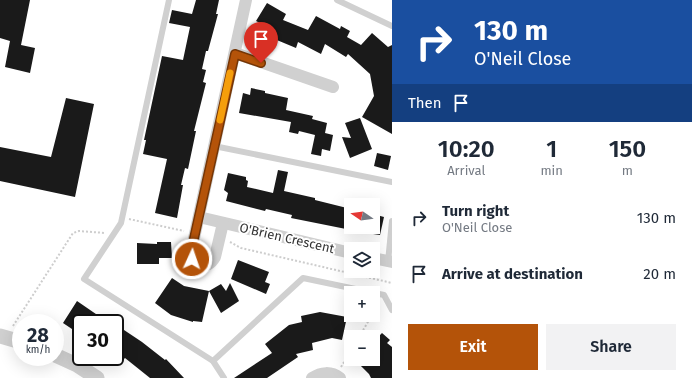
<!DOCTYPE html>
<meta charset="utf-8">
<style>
:root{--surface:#fff;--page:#f2f2f3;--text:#1f2937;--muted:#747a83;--accent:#b45309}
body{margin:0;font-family:"Fira Sans",sans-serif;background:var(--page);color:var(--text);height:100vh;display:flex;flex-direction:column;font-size:15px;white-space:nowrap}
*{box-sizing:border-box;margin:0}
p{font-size:13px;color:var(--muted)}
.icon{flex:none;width:22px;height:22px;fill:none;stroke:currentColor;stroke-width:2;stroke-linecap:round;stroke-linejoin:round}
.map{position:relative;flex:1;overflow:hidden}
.details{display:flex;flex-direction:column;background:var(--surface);width:300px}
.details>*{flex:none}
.hud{background:#1a4fa0;color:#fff;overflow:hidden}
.needle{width:26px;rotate:283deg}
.buttons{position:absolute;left:344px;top:198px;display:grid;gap:8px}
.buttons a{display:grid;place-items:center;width:36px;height:36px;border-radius:0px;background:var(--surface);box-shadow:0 4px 16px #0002;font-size:20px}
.speed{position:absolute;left:12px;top:314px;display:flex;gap:8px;font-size:20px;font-weight:700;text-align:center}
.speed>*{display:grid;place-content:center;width:52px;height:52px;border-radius:50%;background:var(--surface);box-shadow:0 4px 16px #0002;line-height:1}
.speed small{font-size:10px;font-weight:400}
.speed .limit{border:2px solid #111;border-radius:6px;background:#fff;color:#111}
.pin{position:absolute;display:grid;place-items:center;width:34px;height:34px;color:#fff;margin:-41px -17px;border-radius:50% 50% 50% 0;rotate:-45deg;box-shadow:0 0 4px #0007}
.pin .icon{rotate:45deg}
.me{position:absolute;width:44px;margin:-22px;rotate:3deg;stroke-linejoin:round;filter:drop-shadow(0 0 3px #0008)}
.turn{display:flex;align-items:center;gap:14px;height:84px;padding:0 16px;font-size:18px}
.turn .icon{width:52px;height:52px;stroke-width:2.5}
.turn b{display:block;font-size:28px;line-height:34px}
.then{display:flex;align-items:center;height:38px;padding:0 16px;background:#0003;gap:8px;font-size:15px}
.eta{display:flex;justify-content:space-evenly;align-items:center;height:68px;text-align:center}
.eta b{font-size:24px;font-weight:600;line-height:28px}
.button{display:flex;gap:8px;margin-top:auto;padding:8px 16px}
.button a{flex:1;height:46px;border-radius:0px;background:var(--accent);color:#fff;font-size:16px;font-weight:600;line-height:46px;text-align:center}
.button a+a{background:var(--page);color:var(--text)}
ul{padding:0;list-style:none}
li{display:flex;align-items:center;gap:12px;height:56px;padding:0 16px}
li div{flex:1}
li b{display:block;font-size:15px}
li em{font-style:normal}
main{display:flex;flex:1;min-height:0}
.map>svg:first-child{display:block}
.building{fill:#1a1a1a}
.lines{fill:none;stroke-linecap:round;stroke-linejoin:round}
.path{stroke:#cdcdcd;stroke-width:2;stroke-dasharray:2 2;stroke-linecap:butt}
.service{stroke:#d0d0d0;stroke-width:6}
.minor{stroke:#d0d0d0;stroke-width:12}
.tertiary{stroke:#d0d0d0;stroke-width:15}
.route-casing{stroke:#753606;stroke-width:10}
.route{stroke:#b45309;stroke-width:7}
.slow{stroke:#f59e0b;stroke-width:7}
.labels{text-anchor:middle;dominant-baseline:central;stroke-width:4;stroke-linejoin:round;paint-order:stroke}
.street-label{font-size:13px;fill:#333;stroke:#fff}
</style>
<main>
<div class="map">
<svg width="392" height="378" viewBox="0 0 392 378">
<rect width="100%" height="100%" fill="#fff"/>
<g class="building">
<path d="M 0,0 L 30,0 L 21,45 L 35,48 L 30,73 L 5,67 L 10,41 L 0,38 Z"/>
<path d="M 196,0 L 219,0 L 216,14 L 218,14 L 208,51 L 206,51 L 202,69 L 206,70 L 203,82 L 206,83 L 194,131 L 196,131 L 188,169 L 185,168 L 181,185 L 183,185 L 177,218 L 155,213 L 167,159 L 143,154 L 146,140 L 144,140 L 162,56 L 183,60 L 190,27 L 169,23 L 172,10 L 192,14 Z"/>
<path d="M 267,3 L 286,14 L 283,20 L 308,30 L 316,16 L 340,29 L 341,26 L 350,31 L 347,37 L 361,45 L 372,33 L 388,47 L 392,45 L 392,134 L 362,117 L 374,96 L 370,74 L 348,54 L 346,57 L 325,44 L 321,54 L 298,42 L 296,48 L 272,38 L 271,41 L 257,33 L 262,24 L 256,21 Z"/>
<path d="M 251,88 L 265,91 L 265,93 L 288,98 L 286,110 L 313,116 L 312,119 L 327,123 L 325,133 L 333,135 L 330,151 L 322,149 L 321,156 L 311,154 L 315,135 L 299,131 L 298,134 L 289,132 L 291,122 L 239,113 L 243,93 L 250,95 Z"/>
<path d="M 66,98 L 94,104 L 75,197 L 0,181 L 0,147 L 51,157 Z"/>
<path d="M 360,118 L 372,149 L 350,158 L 342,137 L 351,138 L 345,123 Z"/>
<path d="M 377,153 L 391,156 L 388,170 L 374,166 Z"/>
<path d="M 278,170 L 288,172 L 284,191 L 315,198 L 315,200 L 351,209 L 351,230 L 291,218 L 292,215 L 266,209 L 265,211 L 226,201 L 228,193 L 224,190 L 228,173 L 246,177 L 246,180 L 248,181 L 247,187 L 273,193 Z"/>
<path d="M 373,214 L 384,217 L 380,235 L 373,234 Z"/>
<path d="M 157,242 L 171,242 L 172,258 L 159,258 L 159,264 L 137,264 L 137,243 L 157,244 Z"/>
<path d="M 238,260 L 269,272 L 265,282 L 270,284 L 266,294 L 231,279 Z"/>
<path d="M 172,278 L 184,286 L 209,291 L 202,322 L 193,321 L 193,322 L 171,315 L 155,303 Z"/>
<path d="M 230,283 L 239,301 L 221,313 L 209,291 L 221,284 L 226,291 Z"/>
<path d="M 77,301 L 109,323 L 81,323 L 81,335 L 63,323 Z"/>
<path d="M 320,312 L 347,317 L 342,340 L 332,338 L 312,343 L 313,350 L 296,354 L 298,357 L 267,378 L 234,378 L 272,353 L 265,344 L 289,325 L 302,322 L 301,316 Z"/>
<path d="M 115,324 L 142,342 L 165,360 L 166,359 L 184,378 L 150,378 L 125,358 L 124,359 L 115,353 Z"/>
<path d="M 382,333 L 390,340 L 387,343 L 392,347 L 392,378 L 371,378 L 369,374 L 354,359 L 373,359 L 373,342 Z"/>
</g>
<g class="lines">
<g class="path">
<path d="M 129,219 L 184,231"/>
<path d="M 230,242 L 241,248 L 392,283"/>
<path d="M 373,313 L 379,303"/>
<path d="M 13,326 L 73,233 L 79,231 L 105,233"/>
<path d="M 359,337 L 372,315"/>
<path d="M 341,367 L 351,351"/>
</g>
<g class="service">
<path d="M 169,0 L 121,223 L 84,279 L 213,361 L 303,278 L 384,295 L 392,310"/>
<path d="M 337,0 L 392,26"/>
<path d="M 214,146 L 392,182"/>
<path d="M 388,262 L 392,221"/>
<path d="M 213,361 L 224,378"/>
</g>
<g class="minor">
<path d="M 235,53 L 333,87"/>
<path d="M 199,217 L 351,253"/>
<path d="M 223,223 L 215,257 C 207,271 193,267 191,252 L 246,0"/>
<path d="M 373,258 L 392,262"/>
<path d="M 312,378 C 321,372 331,371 340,378"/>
</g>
<g class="tertiary">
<path d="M 0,336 L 21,342"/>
<path d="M 55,355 L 77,365 L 97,378"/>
</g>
</g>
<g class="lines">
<defs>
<path id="route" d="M 192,259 L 191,252 L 235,54 L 261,63"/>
</defs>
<use href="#route" class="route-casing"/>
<use href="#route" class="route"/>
<path class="slow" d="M 220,120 L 230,73"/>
</g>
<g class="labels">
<g class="street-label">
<text transform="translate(287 238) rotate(13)">O'Brien Crescent</text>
</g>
</g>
</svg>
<div class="buttons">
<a><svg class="needle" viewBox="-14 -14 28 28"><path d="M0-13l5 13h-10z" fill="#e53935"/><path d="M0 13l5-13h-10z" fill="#747a83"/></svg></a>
<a><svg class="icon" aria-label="layers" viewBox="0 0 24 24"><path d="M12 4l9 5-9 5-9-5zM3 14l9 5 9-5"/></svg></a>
<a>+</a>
<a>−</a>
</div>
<div class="speed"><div>28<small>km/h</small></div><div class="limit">30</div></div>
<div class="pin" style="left:261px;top:63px;background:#d93025"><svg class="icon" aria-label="arrive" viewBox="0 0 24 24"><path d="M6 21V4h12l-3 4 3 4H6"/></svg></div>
<svg class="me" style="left:192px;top:259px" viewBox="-20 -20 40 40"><circle r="17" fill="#b45309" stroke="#fff" stroke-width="3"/><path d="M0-11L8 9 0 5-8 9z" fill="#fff"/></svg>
</div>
<section class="details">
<div class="hud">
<div class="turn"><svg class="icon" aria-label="right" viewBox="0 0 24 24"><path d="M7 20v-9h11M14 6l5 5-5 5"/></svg><div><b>130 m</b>O'Neil Close</div></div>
<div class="then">Then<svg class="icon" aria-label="arrive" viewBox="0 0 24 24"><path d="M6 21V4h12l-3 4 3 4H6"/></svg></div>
</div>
<div class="eta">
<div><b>10:20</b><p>Arrival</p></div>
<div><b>1</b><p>min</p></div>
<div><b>150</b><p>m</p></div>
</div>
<ul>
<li><svg class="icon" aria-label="right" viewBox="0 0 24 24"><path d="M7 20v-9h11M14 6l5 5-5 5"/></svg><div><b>Turn right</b><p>O'Neil Close</p></div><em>130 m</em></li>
<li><svg class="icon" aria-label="arrive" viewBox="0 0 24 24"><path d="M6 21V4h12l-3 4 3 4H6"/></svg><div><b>Arrive at destination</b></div><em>20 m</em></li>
</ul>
<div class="button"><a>Exit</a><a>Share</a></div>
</section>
</main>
